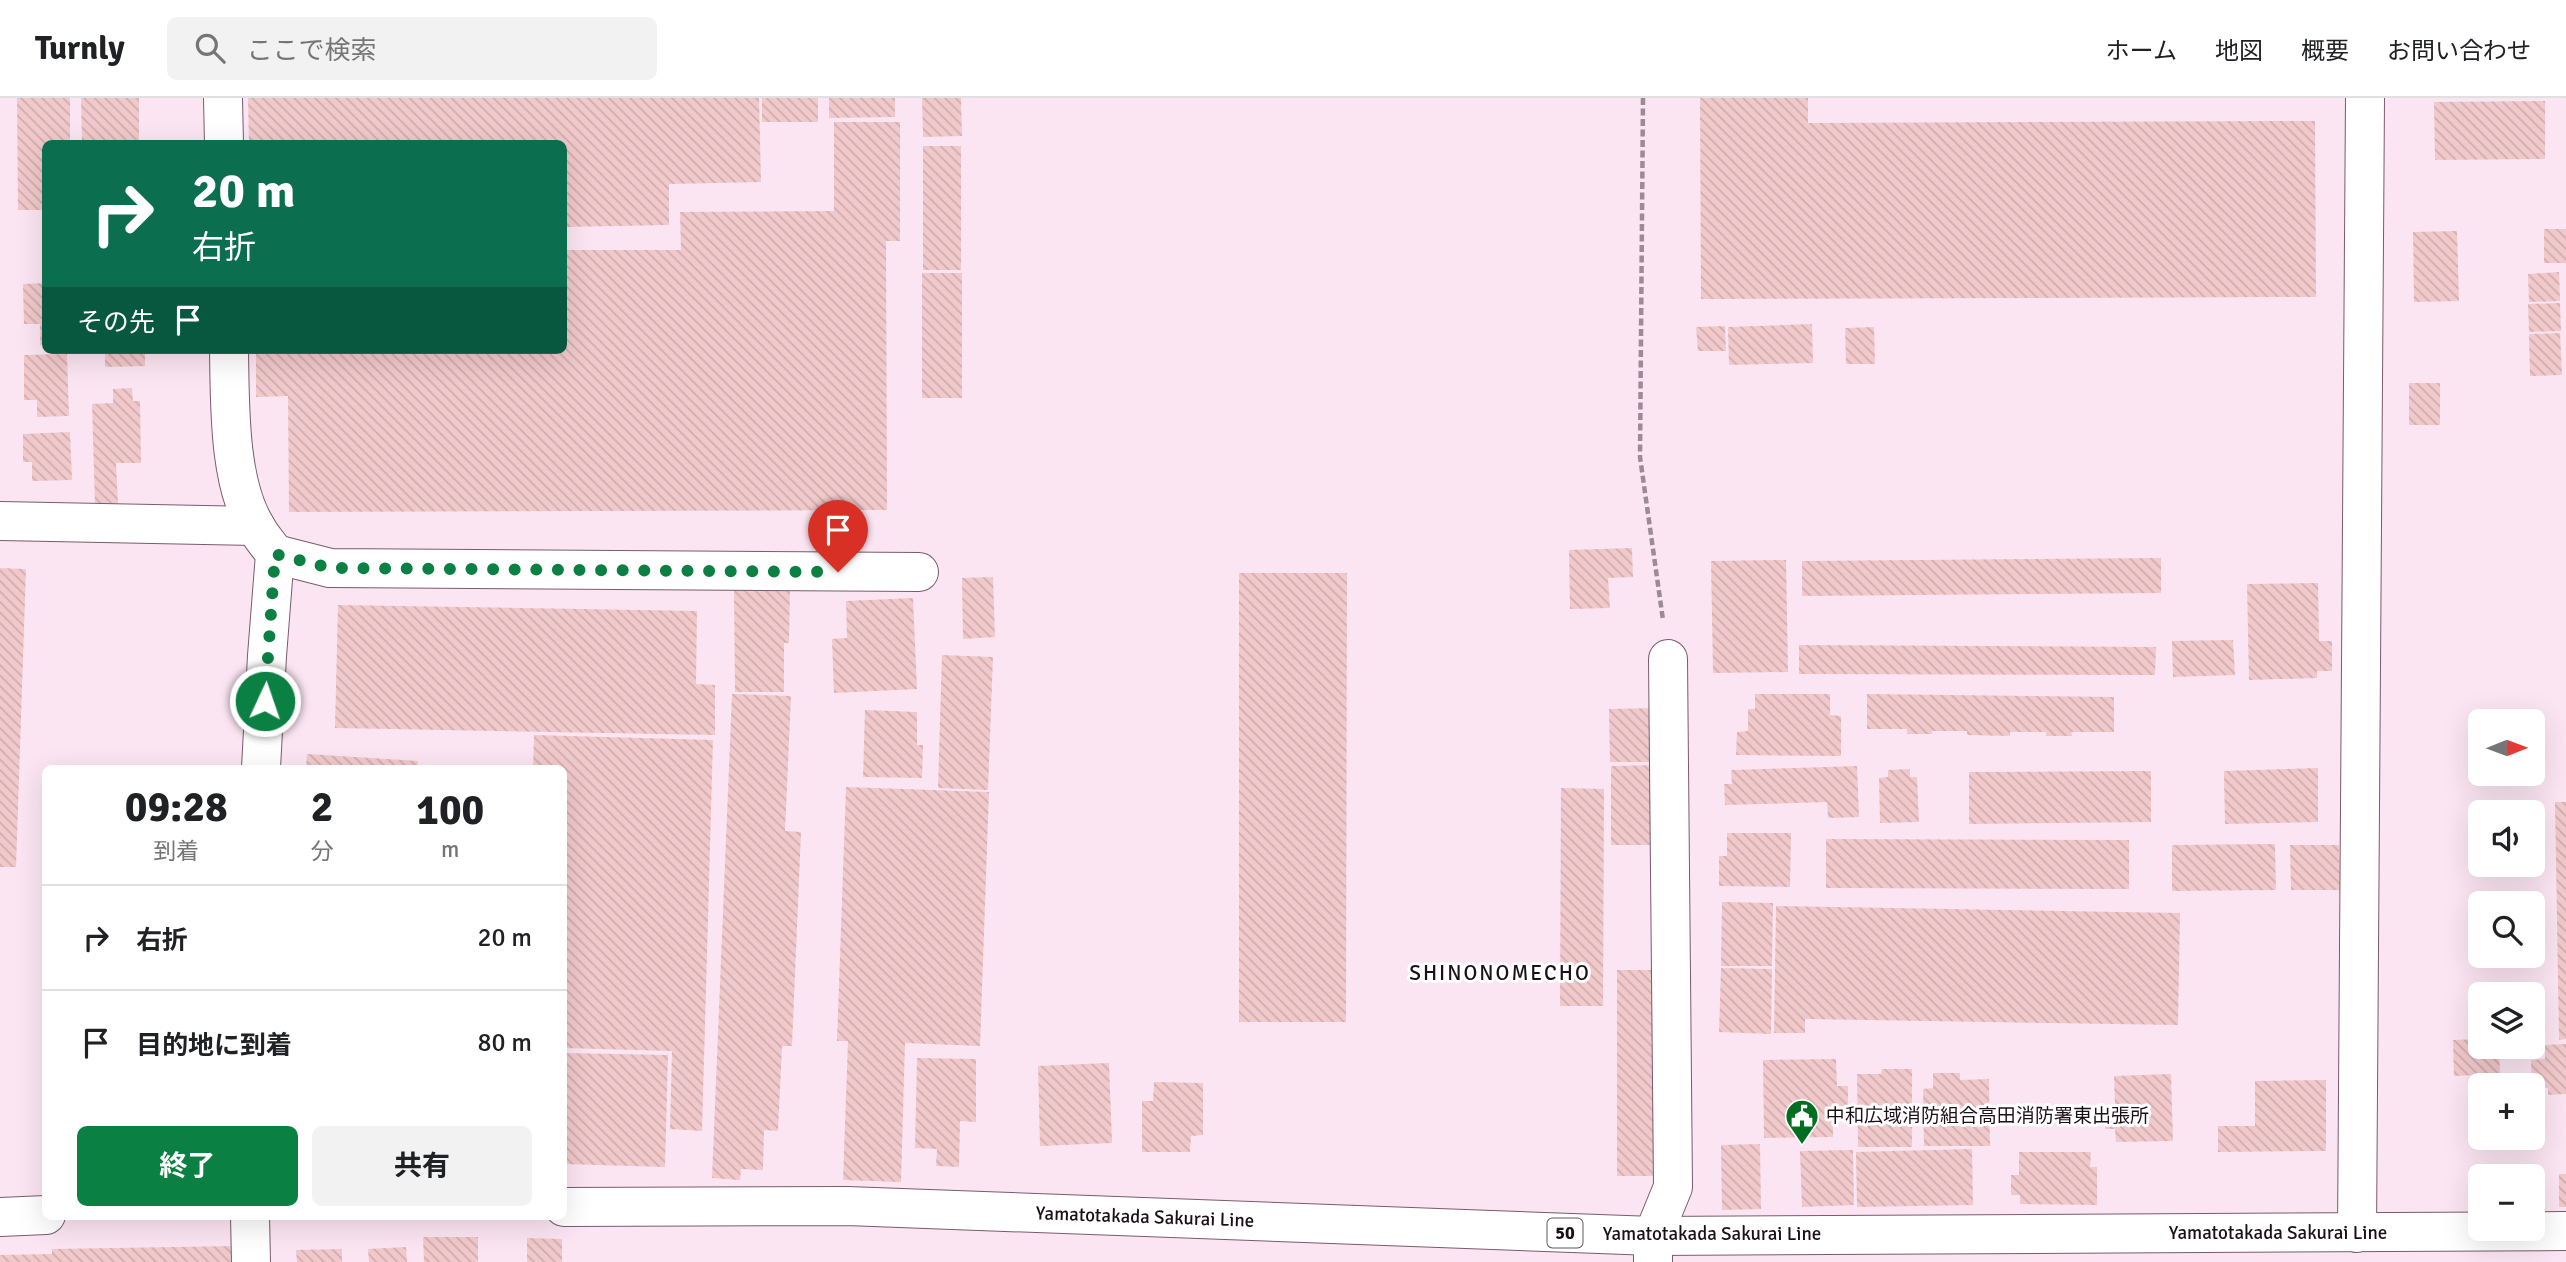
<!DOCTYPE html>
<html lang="ja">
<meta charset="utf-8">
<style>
:root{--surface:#fff;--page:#f2f2f2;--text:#202124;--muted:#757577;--line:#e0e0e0;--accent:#0b8043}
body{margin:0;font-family:Signika,"Noto Sans JP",sans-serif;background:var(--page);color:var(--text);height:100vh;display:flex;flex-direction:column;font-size:26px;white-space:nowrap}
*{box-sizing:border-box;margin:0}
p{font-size:23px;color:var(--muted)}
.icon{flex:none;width:38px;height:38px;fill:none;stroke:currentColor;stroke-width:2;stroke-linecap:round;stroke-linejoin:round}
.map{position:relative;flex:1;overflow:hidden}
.side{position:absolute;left:42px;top:667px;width:525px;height:455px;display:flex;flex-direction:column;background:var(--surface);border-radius:10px;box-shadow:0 7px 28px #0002}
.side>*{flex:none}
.guide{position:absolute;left:42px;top:42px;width:525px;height:214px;border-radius:10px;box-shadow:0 7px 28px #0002;background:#0b6e4f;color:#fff;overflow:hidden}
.needle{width:46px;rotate:89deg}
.tools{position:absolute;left:2468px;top:611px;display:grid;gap:14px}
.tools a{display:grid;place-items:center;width:77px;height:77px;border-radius:10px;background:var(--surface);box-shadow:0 7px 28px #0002;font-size:35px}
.pin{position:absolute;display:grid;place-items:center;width:60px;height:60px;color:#fff;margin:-72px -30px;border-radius:50% 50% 50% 0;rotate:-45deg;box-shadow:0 0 7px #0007}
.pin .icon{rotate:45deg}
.me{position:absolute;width:77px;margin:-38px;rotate:3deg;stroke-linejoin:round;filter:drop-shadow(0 0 5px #0008)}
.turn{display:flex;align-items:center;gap:24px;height:147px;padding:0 35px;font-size:32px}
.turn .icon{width:91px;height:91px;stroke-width:2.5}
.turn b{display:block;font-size:49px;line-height:60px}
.then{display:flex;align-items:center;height:66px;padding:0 35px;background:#0003;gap:14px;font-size:26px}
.eta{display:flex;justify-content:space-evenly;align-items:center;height:119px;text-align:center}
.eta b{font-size:42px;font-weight:700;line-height:49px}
.button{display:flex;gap:14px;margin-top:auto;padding:14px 35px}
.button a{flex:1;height:80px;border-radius:10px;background:var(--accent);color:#fff;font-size:28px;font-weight:700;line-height:80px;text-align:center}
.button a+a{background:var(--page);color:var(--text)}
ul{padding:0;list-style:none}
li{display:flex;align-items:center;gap:21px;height:105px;padding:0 35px;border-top:2px solid var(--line)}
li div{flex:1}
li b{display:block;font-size:26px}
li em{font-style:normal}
header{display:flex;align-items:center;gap:42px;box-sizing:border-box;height:98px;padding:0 35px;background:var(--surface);border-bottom:2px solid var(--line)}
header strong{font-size:33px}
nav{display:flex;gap:38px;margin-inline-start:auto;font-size:24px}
.search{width:490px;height:63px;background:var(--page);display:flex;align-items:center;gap:18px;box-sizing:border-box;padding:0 24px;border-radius:10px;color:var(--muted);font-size:26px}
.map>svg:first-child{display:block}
.building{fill:url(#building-back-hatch)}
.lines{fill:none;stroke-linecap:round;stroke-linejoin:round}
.minor-casing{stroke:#795b6d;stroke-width:40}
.major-casing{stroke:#795b6d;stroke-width:40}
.path{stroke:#9c8a95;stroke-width:4.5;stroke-dasharray:7 3.5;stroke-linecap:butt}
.minor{stroke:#fff;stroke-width:38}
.major{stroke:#fff;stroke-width:38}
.route{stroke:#0b8043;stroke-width:12;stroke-dasharray:0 21.6}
.labels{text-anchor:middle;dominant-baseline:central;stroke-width:6;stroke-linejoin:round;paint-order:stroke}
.shield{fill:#fff;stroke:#60585d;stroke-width:2}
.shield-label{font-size:18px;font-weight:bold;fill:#1c1018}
.poi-label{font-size:19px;fill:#1c1018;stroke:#fff;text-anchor:start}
.street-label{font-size:19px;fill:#1c1018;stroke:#fff}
.neighbourhood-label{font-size:21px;letter-spacing:2px;fill:#1c1018;stroke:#fff}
</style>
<header>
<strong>Turnly</strong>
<div class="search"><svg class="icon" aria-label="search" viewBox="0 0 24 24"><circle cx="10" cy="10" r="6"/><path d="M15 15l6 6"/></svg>ここで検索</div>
<nav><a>ホーム</a><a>地図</a><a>概要</a><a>お問い合わせ</a></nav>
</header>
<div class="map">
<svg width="2566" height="1164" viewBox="0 0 2566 1164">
<defs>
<pattern id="building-back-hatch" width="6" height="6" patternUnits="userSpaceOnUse" patternTransform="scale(1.75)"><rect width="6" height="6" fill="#f2c9cb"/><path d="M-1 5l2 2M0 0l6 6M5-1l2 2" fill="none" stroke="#cfacae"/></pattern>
</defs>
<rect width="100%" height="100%" fill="#fbe5f2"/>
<g class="building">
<path d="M 17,0 L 70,0 L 70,46 L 46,46 L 46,112 L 18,112 Z"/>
<path d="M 81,0 L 139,0 L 139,46 L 82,46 Z"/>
<path d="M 248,0 L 759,0 L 761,84 L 669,86 L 669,127 L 564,129 L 564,46 L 249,46 Z"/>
<rect x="762" y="0" width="56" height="24"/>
<path d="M 829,0 L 895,0 L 895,19 L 829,20 Z"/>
<path d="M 922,0 L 961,0 L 962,38 L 923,39 Z"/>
<path d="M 1700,0 L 1808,0 L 1808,25 L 2315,23 L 2316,199 L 1701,201 Z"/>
<path d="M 2545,3 L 2545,61 L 2435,62 L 2434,4 Z"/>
<path d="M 834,24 L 900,24 L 900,143 L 886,143 L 887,412 L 289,414 L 288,298 L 256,299 L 256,252 L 564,252 L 564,152 L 681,152 L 680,114 L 834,113 Z"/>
<rect x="923" y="48" width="38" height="124"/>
<rect x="2544" y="131" width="22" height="34"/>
<path d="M 2457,133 L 2459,203 L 2414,204 L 2413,134 Z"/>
<path d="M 2559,174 L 2560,203 L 2529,204 L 2528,176 Z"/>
<rect x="922" y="175" width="40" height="125"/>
<path d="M 46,185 L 46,247 L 40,247 L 40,226 L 24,226 L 23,186 Z"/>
<path d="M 2560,205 L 2561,233 L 2529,234 L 2528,206 Z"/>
<path d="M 1812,226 L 1813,265 L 1729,267 L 1728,229 Z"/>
<path d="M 1725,228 L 1726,253 L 1698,253 L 1696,229 Z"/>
<path d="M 1874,229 L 1875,266 L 1846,266 L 1845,230 Z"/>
<path d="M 2560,235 L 2562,277 L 2530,278 L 2529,236 Z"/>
<path d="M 105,252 L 145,252 L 145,268 L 105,269 Z"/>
<path d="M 67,256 L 69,318 L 37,319 L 37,302 L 24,302 L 24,257 Z"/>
<rect x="2409" y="285" width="31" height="42"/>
<path d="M 132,290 L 133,303 L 140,303 L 141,365 L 116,365 L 118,407 L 95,407 L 92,306 L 113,305 L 113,291 Z"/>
<path d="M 70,334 L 72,382 L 32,383 L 32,364 L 23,364 L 23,336 Z"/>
<path d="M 1632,450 L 1633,479 L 1608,480 L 1610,510 L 1570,511 L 1569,452 Z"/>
<path d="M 2161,460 L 2161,495 L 1802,498 L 1802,463 Z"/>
<path d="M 1786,462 L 1788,574 L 1713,575 L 1711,463 Z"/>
<path d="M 0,470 L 26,471 L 16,769 L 0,769 Z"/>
<path d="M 1239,475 L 1347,475 L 1346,924 L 1239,924 Z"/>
<path d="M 993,479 L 995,539 L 963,541 L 962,480 Z"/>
<path d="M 2318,485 L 2319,543 L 2332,543 L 2332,573 L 2317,573 L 2317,580 L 2249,582 L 2247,486 Z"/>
<path d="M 734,491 L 790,492 L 789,545 L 784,545 L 784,594 L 735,594 Z"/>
<path d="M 913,500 L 917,591 L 834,595 L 832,541 L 847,540 L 846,503 Z"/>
<path d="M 338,507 L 697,513 L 696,586 L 715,587 L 715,637 L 335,630 Z"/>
<path d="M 2233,542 L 2235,577 L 2173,579 L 2172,543 Z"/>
<path d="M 1799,547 L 2156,549 L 2155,577 L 1799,576 Z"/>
<path d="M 942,557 L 993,559 L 988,692 L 938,690 Z"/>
<path d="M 732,596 L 791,598 L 785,733 L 801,734 L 792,948 L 782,948 L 778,1033 L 764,1032 L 763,1072 L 741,1071 L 740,1082 L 712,1080 Z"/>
<path d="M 1755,596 L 1830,596 L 1830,617 L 1841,618 L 1841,658 L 1736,657 L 1737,634 L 1748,633 L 1748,611 L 1755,611 Z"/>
<path d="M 1867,596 L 2114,599 L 2114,634 L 2071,634 L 2072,638 L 2046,638 L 2046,634 L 2010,634 L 2010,638 L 1967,637 L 1967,633 L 1932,633 L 1932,636 L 1907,636 L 1907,631 L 1867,631 Z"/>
<path d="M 1656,610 L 1657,664 L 1610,664 L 1609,611 Z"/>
<path d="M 865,612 L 917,614 L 917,647 L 923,647 L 922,680 L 863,679 Z"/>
<path d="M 534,637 L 713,642 L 702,1033 L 670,1031 L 672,953 L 564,950 L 564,670 L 533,670 Z"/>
<path d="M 307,656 L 418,663 L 417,670 L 306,670 Z"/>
<path d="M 1657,667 L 1658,747 L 1611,747 L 1611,668 Z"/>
<path d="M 1857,668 L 1859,719 L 1828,720 L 1827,704 L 1725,707 L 1724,686 L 1732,686 L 1731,672 Z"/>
<path d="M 2318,670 L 2318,724 L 2225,726 L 2224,673 Z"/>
<path d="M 1910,671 L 1910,679 L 1917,679 L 1919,724 L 1880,725 L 1879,680 L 1888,679 L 1888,672 Z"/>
<path d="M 2151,673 L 2151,724 L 1969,726 L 1969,674 Z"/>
<path d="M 846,689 L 989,694 L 980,948 L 905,945 L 901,1084 L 843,1082 L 848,943 L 837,943 Z"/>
<path d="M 1561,690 L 1604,691 L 1603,908 L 1560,908 Z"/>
<path d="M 2555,704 L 2566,704 L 2566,941 L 2559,942 Z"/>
<path d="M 1727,735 L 1791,735 L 1790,789 L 1719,788 L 1719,758 L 1727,758 Z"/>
<path d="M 1826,741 L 2129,742 L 2129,791 L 1826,790 Z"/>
<path d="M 2275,746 L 2276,792 L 2172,793 L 2172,747 Z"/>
<path d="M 2290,747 L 2339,747 L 2340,792 L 2291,792 Z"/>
<path d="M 1722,804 L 1773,805 L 1772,868 L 1721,868 Z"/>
<path d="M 1776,808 L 2180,815 L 2178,927 L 1805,921 L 1805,935 L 1774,935 Z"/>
<path d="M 1721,870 L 1772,871 L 1771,936 L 1719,934 Z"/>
<path d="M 1617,872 L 1660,872 L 1659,1078 L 1617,1078 Z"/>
<path d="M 2480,941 L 2480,948 L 2499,948 L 2500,976 L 2454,978 L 2453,942 Z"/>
<path d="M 2566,946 L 2566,996 L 2548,997 L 2548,990 L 2532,990 L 2531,962 L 2545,961 L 2545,947 Z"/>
<path d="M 564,955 L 668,957 L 665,1069 L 564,1066 Z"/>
<path d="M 917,960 L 976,961 L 976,1024 L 960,1023 L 959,1069 L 936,1068 L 937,1051 L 915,1050 Z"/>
<path d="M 1836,961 L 1837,988 L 1848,988 L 1848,1008 L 1833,1009 L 1833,1039 L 1764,1040 L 1763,962 Z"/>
<path d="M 1109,965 L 1112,1045 L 1040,1048 L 1038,968 Z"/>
<path d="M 1882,971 L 1912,971 L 1912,1049 L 1858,1049 L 1857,976 L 1881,976 Z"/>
<path d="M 1933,975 L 1960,975 L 1960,982 L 1989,981 L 1990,1048 L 1924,1048 L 1923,991 L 1933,990 Z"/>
<path d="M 2171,976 L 2173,1043 L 2116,1044 L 2115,1031 L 2105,1031 L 2105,1008 L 2115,1007 L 2114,978 Z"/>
<path d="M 2326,982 L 2326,1053 L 2218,1054 L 2218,1028 L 2255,1028 L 2255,983 Z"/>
<path d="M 1154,984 L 1203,985 L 1203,1037 L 1191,1038 L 1190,1054 L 1142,1054 L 1142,1003 L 1153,1003 Z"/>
<path d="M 1760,1046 L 1761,1111 L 1722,1112 L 1721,1047 Z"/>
<path d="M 1972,1051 L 1973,1107 L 1857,1109 L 1856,1054 Z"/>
<path d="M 1853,1052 L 1854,1107 L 1802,1109 L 1800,1053 Z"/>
<path d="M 2019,1054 L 2091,1054 L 2090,1069 L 2097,1069 L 2097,1107 L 2020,1106 L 2020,1097 L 2011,1097 L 2011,1077 L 2019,1077 Z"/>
<rect x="2559" y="1076" width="7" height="33"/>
<path d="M 423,1139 L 478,1139 L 478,1164 L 424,1164 Z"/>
<path d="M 527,1140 L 562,1141 L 562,1164 L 527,1164 Z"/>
<path d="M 235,1148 L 235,1164 L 0,1164 L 0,1157 L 52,1156 L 52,1151 Z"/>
<path d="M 406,1149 L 407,1164 L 369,1164 L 368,1151 Z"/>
<path d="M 342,1151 L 342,1164 L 297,1164 L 296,1152 Z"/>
</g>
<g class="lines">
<defs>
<g id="minor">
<path d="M 223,0 L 224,46"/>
<path d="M 229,252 C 230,304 228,384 256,429 C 261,439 269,447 275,456 L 267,558 L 261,670"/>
<path d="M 0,423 L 255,428"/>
<path d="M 275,456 L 330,470 L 919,474"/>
<path d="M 250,1118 L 251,1164"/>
<path d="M 2357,1135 L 2365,0"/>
<path d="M 1653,1164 L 1653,1138 L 1673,1089 L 1668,561"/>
</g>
<g id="major">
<path d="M 564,1109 L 847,1108 L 1653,1138 L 2566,1133"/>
<path d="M 0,1119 L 46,1117"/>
</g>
</defs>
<use href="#minor" class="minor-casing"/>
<use href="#major" class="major-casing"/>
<path class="path" d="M 1643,0 L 1640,359 L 1663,522"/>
<use href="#minor" class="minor"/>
<use href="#major" class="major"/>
</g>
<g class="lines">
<path class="route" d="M 265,603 L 275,456 L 330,470 L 838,474"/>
</g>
<defs>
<symbol id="civic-pin" viewBox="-11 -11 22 30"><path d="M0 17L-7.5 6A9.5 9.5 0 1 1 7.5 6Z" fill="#026e1f" stroke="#fff"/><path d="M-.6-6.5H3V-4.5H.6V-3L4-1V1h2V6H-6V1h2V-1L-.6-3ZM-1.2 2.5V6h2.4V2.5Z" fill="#fff"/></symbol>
</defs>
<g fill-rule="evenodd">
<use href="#civic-pin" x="1783" y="999" width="38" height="52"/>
</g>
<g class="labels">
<rect class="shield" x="1547.5" y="1120.5" width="35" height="29" rx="5"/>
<g class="shield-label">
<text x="1565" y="1135">50</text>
</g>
<g class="poi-label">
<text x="1826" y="1018">中和広域消防組合高田消防署東出張所</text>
</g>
<g class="street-label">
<text transform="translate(1145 1119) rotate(2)">Yamatotakada Sakurai Line</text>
<text x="2278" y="1135">Yamatotakada Sakurai Line</text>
<text x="1712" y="1136">Yamatotakada Sakurai Line</text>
</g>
<g class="neighbourhood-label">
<text x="1500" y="875">SHINONOMECHO</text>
</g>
</g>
</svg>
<div class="tools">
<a><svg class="needle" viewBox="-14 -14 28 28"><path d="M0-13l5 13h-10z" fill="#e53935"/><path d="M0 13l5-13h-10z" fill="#757577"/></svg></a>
<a><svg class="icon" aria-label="sound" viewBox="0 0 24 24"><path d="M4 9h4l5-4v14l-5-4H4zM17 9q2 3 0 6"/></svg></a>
<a><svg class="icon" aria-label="search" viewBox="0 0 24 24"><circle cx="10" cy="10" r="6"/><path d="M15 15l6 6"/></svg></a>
<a><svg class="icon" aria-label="layers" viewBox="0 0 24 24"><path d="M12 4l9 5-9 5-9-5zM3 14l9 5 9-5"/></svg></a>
<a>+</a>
<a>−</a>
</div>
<div class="pin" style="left:838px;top:474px;background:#d93025"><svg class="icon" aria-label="arrive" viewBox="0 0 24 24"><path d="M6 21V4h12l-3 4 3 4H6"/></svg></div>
<svg class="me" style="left:265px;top:603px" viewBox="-20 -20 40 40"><circle r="17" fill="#0b8043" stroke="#fff" stroke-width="3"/><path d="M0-11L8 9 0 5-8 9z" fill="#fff"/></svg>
<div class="guide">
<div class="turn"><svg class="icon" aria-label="right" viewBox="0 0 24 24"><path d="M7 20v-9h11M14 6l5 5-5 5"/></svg><div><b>20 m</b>右折</div></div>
<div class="then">その先<svg class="icon" aria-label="arrive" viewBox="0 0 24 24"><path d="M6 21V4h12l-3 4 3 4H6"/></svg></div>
</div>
<section class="side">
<div class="eta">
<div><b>09:28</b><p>到着</p></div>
<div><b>2</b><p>分</p></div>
<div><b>100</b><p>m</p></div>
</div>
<ul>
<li><svg class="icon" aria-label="right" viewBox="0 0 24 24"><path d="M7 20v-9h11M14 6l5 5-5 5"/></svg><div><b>右折</b></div><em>20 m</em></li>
<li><svg class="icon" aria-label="arrive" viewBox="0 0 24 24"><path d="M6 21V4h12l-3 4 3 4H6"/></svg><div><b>目的地に到着</b></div><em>80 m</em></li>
</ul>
<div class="button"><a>終了</a><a>共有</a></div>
</section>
</div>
